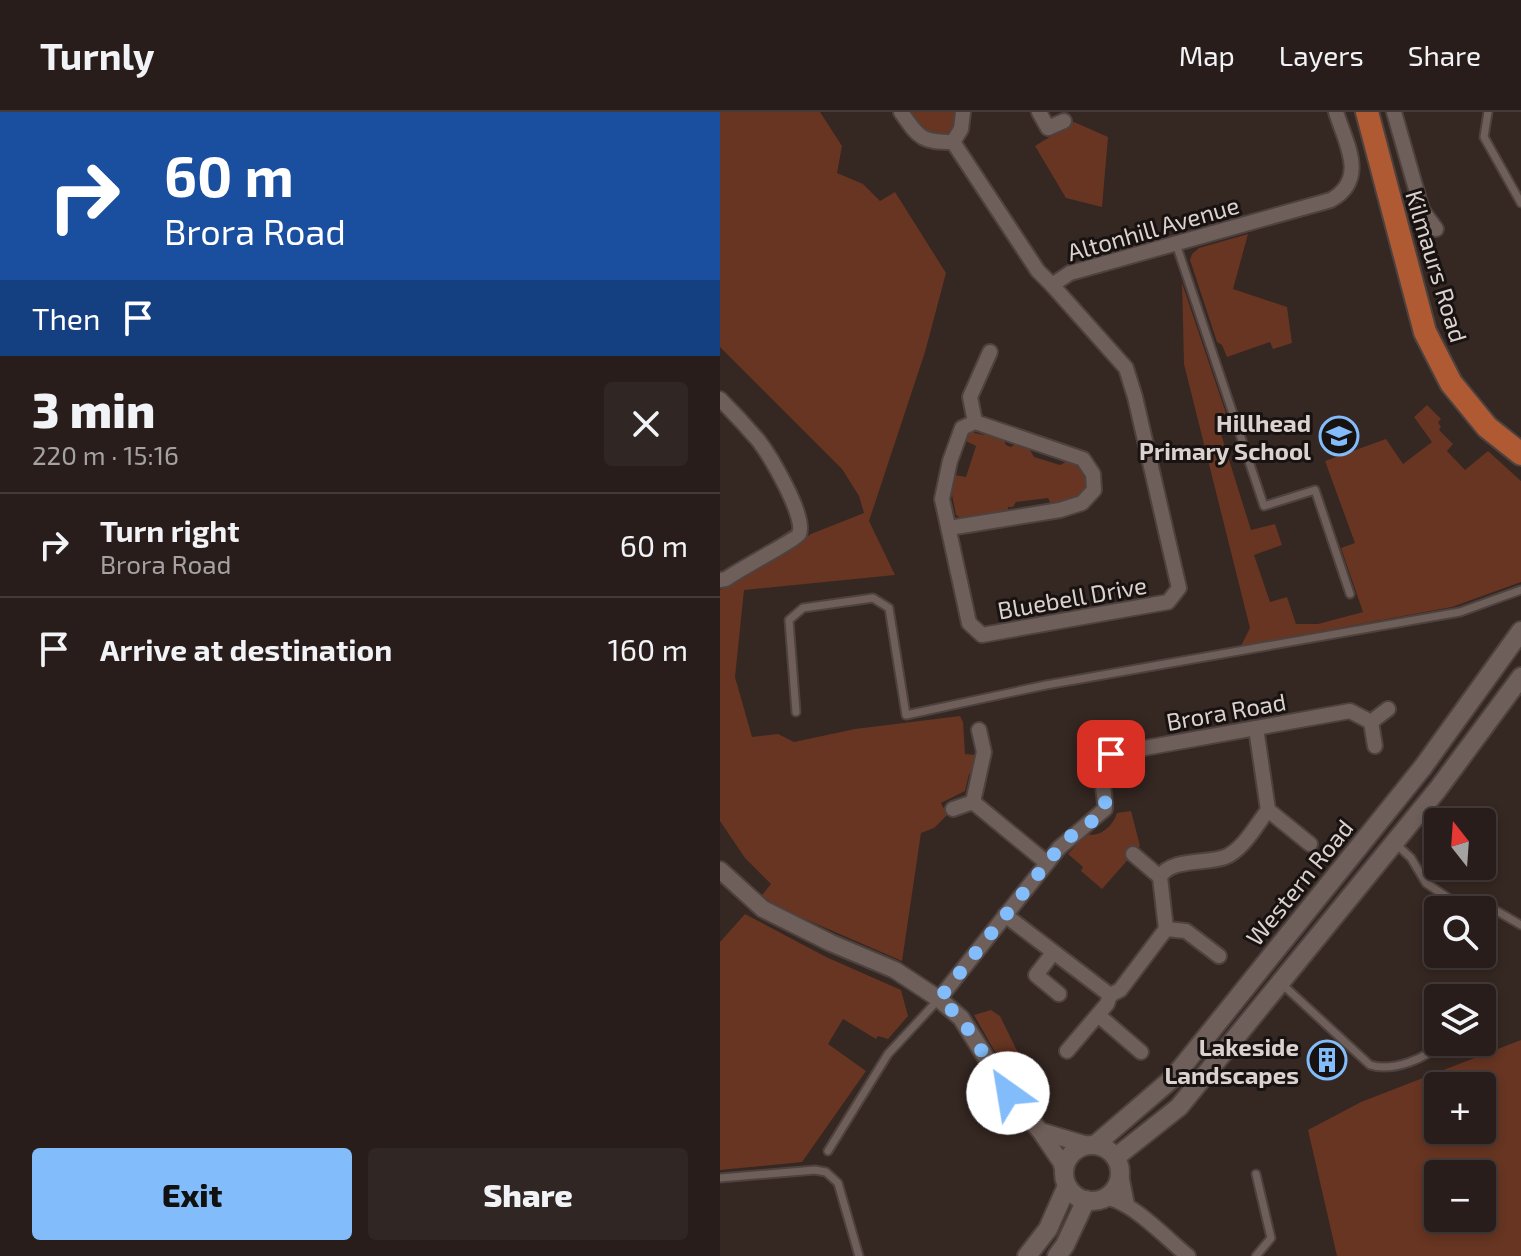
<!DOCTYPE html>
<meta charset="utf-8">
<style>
:root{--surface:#281d1a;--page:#302623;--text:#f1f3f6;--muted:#a5a2a2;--line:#443b39;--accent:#82bcfa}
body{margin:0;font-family:"Exo 2",sans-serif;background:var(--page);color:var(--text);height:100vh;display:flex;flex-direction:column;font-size:30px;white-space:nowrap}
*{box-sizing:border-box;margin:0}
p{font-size:26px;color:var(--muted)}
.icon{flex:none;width:44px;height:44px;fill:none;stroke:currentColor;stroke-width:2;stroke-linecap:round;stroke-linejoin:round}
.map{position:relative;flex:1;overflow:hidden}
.drawer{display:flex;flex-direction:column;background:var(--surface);width:720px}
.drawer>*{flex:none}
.banner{background:#1a4fa0;color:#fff;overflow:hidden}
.needle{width:52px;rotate:343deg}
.tools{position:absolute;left:704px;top:696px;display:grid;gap:16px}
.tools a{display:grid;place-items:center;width:72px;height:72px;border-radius:8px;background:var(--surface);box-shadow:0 4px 12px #0003,0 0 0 2px var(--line);font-size:40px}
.pin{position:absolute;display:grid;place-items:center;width:68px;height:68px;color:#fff;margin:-34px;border-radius:16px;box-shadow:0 4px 12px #0006}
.me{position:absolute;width:88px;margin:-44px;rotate:328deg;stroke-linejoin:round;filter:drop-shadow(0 0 6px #0008)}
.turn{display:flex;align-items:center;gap:28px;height:168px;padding:0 32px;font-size:36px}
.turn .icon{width:104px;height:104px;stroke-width:2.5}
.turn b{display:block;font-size:56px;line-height:68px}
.then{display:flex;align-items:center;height:76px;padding:0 32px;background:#0003;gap:16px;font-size:30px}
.round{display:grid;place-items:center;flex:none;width:84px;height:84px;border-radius:8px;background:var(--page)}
.headline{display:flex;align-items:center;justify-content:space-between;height:136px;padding:0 32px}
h1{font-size:48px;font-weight:800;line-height:60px}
.primary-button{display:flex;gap:16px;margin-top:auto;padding:16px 32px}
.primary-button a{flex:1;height:92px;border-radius:8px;background:var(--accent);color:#111;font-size:32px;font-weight:800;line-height:92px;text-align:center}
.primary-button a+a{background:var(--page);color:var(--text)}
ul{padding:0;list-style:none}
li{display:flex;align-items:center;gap:24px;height:104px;padding:0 32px;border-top:2px solid var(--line)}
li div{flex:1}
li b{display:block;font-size:30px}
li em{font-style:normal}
header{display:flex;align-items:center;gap:48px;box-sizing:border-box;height:112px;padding:0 40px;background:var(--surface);border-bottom:2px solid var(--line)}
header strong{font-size:38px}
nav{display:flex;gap:44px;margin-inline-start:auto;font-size:28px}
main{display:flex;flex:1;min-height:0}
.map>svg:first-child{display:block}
.green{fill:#673522;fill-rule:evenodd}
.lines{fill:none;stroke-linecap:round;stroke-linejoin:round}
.service-casing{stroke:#4e423f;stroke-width:11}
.minor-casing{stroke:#4e423f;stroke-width:18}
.tertiary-casing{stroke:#4e423f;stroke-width:20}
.secondary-casing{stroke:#4e423f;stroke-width:22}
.primary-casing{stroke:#4e423f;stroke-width:26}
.service{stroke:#6f5f5a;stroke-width:7}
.minor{stroke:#6f5f5a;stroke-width:14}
.tertiary{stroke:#6f5f5a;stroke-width:16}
.secondary{stroke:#6f5f5a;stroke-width:18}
.primary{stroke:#b05a34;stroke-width:22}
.route{stroke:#82bcfa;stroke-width:14;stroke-dasharray:0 25.2}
.labels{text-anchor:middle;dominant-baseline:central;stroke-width:6;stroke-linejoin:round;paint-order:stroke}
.street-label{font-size:24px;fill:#dbd2cf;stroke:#181210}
.poi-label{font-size:24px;font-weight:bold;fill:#dbd2cf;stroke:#181210;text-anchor:end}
</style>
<header>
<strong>Turnly</strong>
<nav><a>Map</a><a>Layers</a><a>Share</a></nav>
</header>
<main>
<section class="drawer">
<div class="banner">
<div class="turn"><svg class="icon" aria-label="right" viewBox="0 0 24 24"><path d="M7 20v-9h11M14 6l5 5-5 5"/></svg><div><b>60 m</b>Brora Road</div></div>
<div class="then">Then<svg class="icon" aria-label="arrive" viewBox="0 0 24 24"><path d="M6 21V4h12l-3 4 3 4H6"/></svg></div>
</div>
<div class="headline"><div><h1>3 min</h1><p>220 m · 15:16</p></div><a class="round"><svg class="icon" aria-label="close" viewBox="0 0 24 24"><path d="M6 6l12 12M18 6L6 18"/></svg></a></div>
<ul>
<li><svg class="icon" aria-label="right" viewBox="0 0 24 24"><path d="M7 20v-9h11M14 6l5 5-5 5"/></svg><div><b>Turn right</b><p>Brora Road</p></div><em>60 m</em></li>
<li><svg class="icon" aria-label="arrive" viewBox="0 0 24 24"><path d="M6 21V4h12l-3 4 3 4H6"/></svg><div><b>Arrive at destination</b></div><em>160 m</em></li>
</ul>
<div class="primary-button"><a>Exit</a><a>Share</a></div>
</section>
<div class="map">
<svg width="801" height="1144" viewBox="0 0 801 1144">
<rect width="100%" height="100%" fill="#352722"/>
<g class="green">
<path d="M 0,0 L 100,0 L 122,34 L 117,61 L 143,72 L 160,89 L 175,80 L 226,161 L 205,240 L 149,409 L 175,463 L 24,478 L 15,565 L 32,625 L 58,622 L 74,630 L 135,617 L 240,604 L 243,610 L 245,642 L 255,643 L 253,661 L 249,662 L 245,679 L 221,691 L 227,703 L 214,716 L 201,721 L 182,849 L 55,794 L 42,783 L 51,772 L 25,746 L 0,709 L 0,478 L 91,422 L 144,401 L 139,384 L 122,357 L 0,235 Z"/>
<path d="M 190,0 L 237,0 L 239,9 L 230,23 L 223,26 L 205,21 Z"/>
<path d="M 354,10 L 388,25 L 382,95 L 346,86 L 315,34 Z"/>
<path d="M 528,122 L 513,177 L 567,195 L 572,231 L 553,237 L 550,230 L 507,245 L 502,233 L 497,230 L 470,148 L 472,142 L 479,136 Z"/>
<path d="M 462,171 L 511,316 L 500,319 L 531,418 L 555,412 L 562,433 L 534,443 L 550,490 L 567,485 L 576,512 L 598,512 L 643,500 L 621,436 L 635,431 L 605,349 L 666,327 L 683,352 L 712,330 L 694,305 L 707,293 L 721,307 L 718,310 L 721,315 L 719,318 L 733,332 L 727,339 L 745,358 L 768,339 L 801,369 L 801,470 L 732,495 L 521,534 L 530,516 L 464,252 Z"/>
<path d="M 266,319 L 282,324 L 286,333 L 291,335 L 298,330 L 308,334 L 314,345 L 340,353 L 349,348 C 364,356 380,377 357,388 C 350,391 339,391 331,392 L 328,386 L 296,390 L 293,395 L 288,395 L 288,399 L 241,406 L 236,403 L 231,378 L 235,363 L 246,365 L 256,334 L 246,329 L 250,320 L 264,323 Z"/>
<path d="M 411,699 L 420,734 L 382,777 L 361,759 L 363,755 L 348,742 L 366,722 C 380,726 393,714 397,701 Z"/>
<path d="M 25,802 L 106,845 L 181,878 L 188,904 L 168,927 L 158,924 L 156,927 L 123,907 L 108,932 L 146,959 L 82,1050 L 0,1058 L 0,830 Z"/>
<path d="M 271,898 L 280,904 L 304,953 L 320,966 L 317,980 L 311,986 C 287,963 271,933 254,903 Z"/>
<path d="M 801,928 L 801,1144 L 617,1144 L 588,1018 L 641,990 ZM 718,974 L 762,974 L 762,1018 L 718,1018 ZM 718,1062 L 762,1062 L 762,1106 L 718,1106 Z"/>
</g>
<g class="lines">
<defs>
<g id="service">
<path d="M 768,0 L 764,25 L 801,91"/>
<path d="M 456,132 L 544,394 L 595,378 L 630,482"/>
<path d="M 76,600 L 69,508 L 83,496 L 153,486 L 169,496 L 186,603 L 326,573 L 740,500 L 801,478"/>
<path d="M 676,732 L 691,746 L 706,771 L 740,794 L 763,791 L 801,813"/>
<path d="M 562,872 L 650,953 C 672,960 707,947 721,930"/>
<path d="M 108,1039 L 168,942 L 219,887"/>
<path d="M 0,1066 L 95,1058 L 106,1060 L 118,1071 L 139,1144"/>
<path d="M 536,1144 L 551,1126 L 536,1062"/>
</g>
<g id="minor">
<path d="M 181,0 C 199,26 201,30 233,30"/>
<path d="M 319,0 L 328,16 L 344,9"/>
<path d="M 674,0 L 702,98 L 716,117"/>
<path d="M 233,30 L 318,159 L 332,173 L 350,161 L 611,88 C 648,67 626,32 616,0"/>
<path d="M 233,30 L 241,17 L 243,0"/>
<path d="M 0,287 C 13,300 26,314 38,328 C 49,342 87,405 79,422 C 77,427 18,458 6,467 L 0,468"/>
<path d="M 255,310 L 250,285 L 270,240"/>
<path d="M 229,416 L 340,398 L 362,391 L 374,378 L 373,362 L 363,347 L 255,310 L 242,316 L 230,349 L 222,387 L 249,511 L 262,523 L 448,490 L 459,476 L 415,285 L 406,256 L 332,173"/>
<path d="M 651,610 L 655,634"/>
<path d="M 253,690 L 264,640 L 259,618"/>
<path d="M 233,697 L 253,690 L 327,751"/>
<path d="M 548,698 L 590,732"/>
<path d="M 413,742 L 440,765"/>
<path d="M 285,803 L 390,883"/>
<path d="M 446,817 L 466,819 L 499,844"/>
<path d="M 333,841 L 316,863 L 339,882"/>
<path d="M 219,887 L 339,736 L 385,697 C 386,678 374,654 391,642 L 630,599 L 651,610 L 668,597"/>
<path d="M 378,903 L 421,940"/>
<path d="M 347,939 L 387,892 L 390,883 L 400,878 L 446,817 L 440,765 C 450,746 487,752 505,745 C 523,738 537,712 548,698 L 536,616"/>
<path d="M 401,1063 L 407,1093"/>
<path d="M 385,1086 C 410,1087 448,1128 468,1144"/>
</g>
<g id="tertiary">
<path d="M 0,758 L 43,797 L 111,831 L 175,858 L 219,887 L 241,906 L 288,981 L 320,1019 L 341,1050 L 344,1060"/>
<path d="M 320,1019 L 367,1033"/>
</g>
<g id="secondary">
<path d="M 375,1033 L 454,965 L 703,655 L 801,519"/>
<circle cx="372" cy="1061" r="28"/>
<path d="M 396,1045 L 459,995 L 718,677 L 801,565"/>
<path d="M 307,1144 L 328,1117 L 347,1074"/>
<path d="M 337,1144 L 345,1133 L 366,1088"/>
</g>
<path id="primary" d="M 647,0 L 705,220 L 731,271 L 767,315 L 801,342"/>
</defs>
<use href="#service" class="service-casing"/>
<use href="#minor" class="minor-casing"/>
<use href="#tertiary" class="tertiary-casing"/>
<use href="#secondary" class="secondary-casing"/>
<use href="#primary" class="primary-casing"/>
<use href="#service" class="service"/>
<use href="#minor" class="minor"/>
<use href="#tertiary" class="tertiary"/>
<use href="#secondary" class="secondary"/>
<use href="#primary" class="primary"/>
</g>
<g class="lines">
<path class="route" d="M 288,981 L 241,906 L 219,887 L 339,736 L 358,717 L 376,707 L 385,697 C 387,678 374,654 391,642"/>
</g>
<defs>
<symbol id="school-ring" viewBox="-11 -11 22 22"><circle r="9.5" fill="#181210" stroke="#82bcfa" stroke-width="1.5"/><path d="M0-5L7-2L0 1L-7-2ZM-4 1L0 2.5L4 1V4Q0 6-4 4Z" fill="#82bcfa"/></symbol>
<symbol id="building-ring" viewBox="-11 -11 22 22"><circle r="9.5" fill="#181210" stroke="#82bcfa" stroke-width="1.5"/><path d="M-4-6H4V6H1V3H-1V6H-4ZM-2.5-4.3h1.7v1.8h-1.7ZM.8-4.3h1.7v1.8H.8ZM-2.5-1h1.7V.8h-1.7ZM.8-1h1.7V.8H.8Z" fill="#82bcfa"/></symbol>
</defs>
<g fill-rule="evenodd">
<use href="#school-ring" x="597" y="302" width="44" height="44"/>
<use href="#building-ring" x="585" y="926" width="44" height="44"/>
</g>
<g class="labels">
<g class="street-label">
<text transform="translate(433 116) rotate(-16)">Altonhill Avenue</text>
<text transform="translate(717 154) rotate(73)">Kilmaurs Road</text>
<text transform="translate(352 485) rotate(-10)">Bluebell Drive</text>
<text transform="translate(506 599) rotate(-10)">Brora Road</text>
<text transform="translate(579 770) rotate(-51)">Western Road</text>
</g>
<g class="poi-label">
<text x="591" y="310">Hillhead<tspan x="591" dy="28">Primary School</tspan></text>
<text x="579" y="934">Lakeside<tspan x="579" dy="28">Landscapes</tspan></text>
</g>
</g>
</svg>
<div class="tools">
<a><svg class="needle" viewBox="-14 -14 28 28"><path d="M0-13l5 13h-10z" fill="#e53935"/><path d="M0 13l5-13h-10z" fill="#a5a2a2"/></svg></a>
<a><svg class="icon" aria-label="search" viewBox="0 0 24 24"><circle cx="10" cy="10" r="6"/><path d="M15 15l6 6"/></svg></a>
<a><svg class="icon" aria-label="layers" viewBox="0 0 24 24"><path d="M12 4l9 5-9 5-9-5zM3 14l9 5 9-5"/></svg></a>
<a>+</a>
<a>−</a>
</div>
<div class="pin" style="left:391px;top:642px;background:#d93025"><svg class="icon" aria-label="arrive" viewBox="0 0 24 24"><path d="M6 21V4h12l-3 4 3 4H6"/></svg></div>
<svg class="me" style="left:288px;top:981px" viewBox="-20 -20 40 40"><circle r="19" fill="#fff"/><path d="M0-13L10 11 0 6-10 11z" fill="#82bcfa"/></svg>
</div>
</main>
